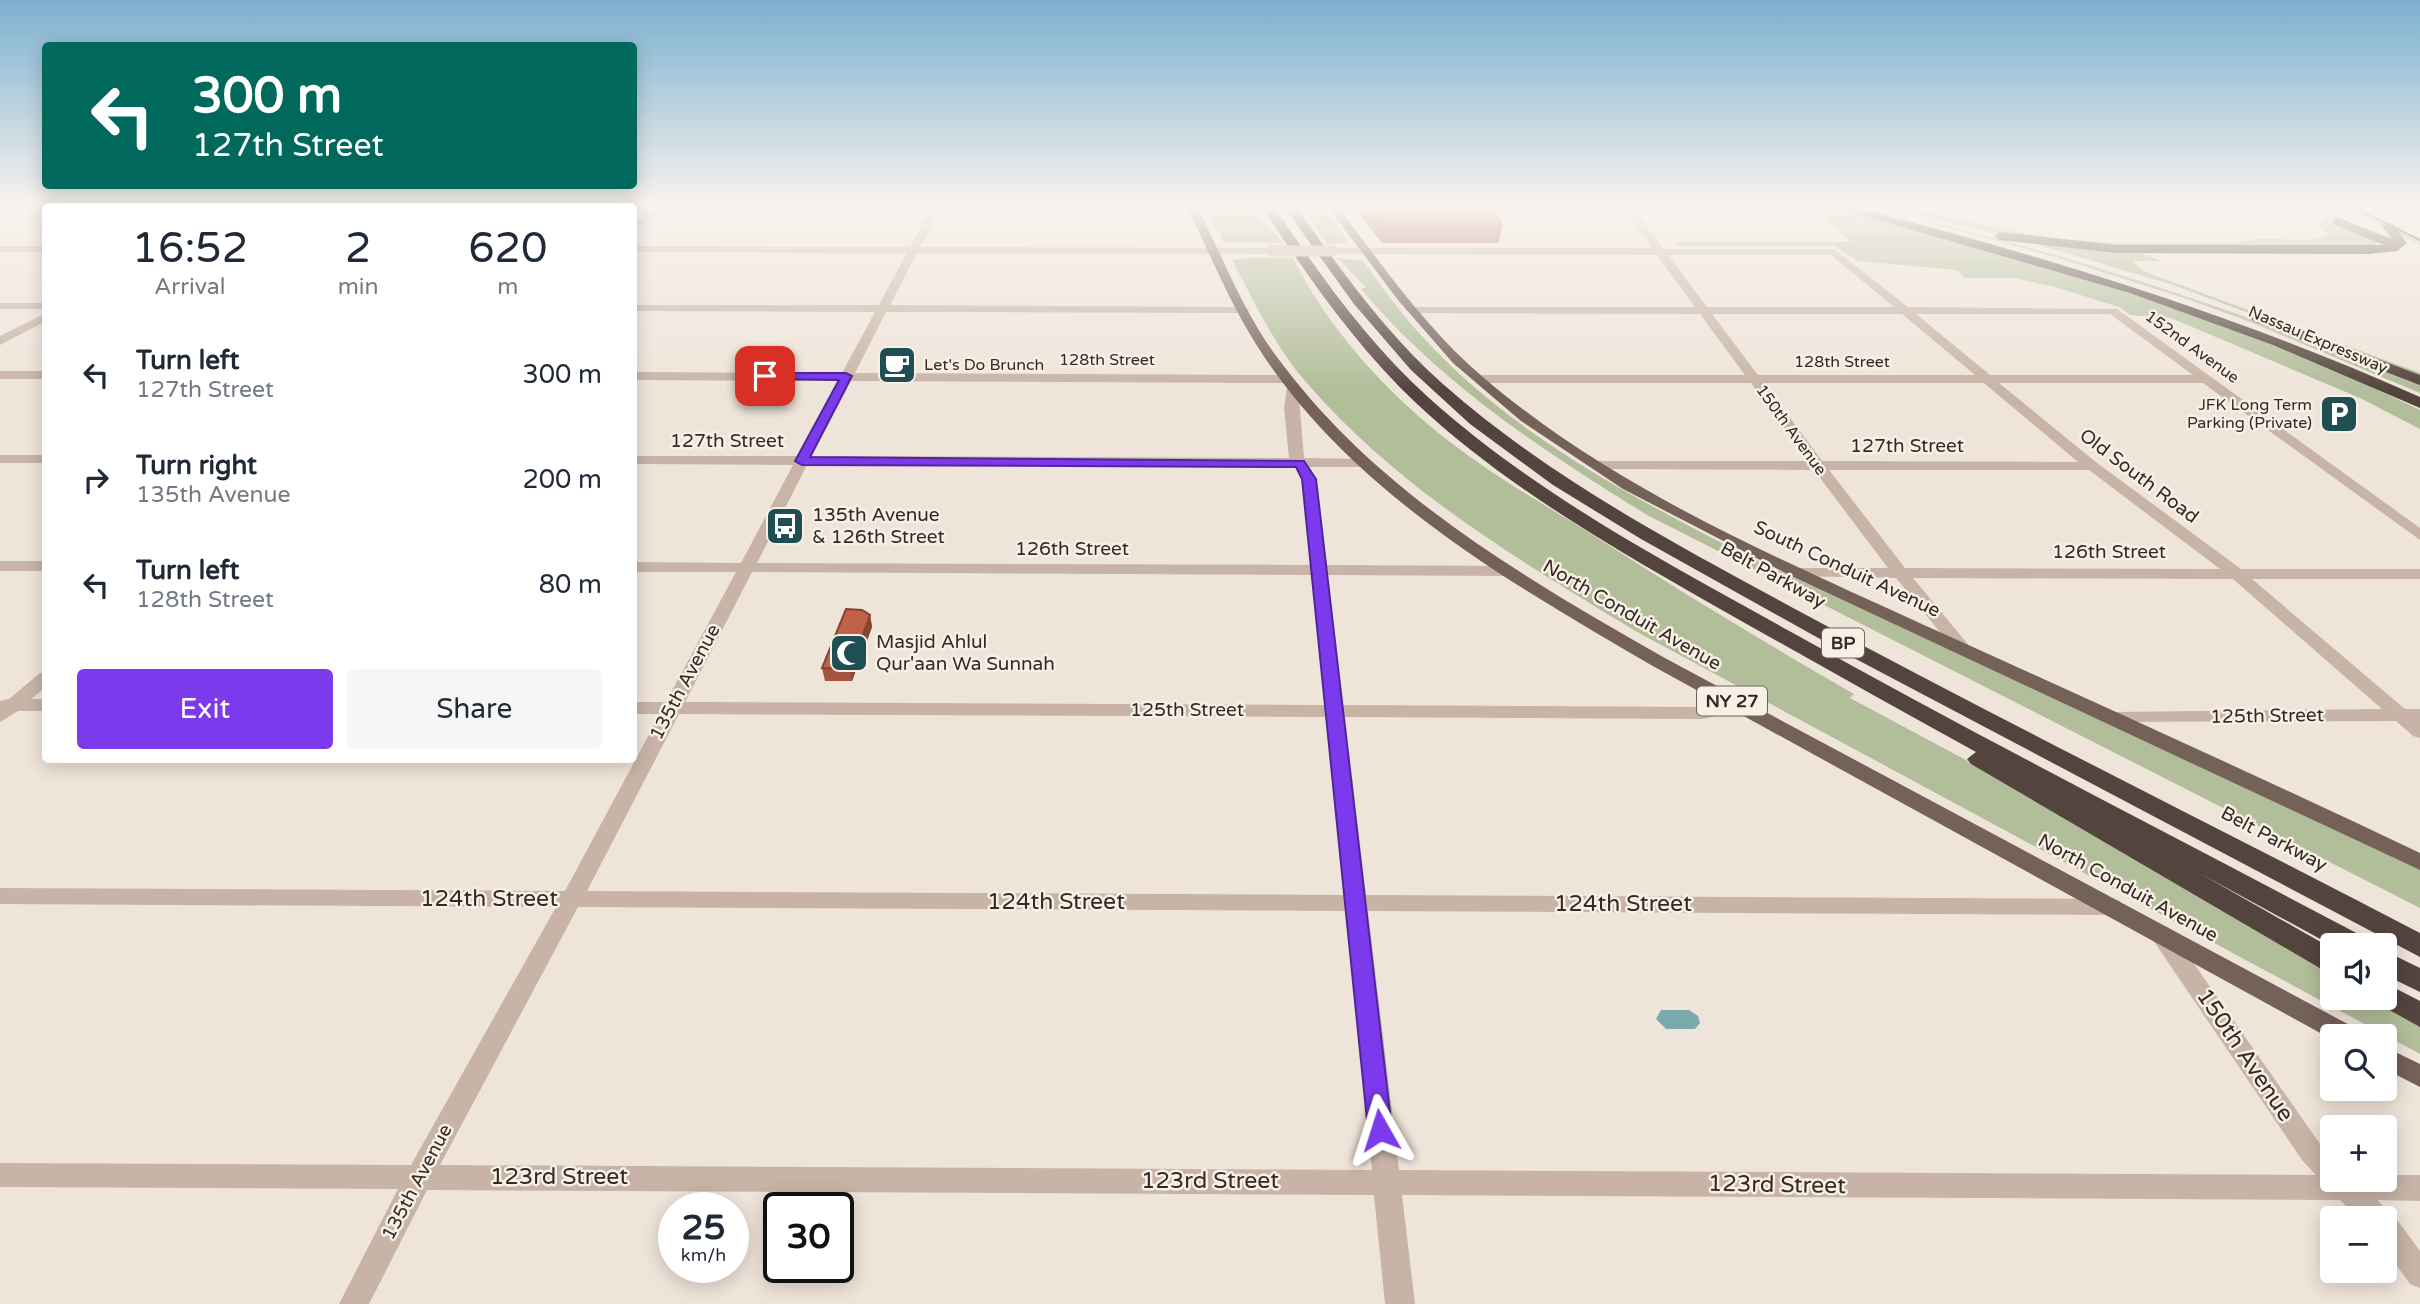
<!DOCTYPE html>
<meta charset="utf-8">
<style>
:root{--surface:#fff;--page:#f6f6f7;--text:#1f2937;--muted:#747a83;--accent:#7c3aed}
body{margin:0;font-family:"Varela Round",sans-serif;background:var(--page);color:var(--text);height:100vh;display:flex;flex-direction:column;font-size:26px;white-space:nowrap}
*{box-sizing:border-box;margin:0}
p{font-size:23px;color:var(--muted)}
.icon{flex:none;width:38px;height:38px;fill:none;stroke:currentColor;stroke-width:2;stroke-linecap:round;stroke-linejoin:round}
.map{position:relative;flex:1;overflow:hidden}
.panel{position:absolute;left:42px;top:203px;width:595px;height:560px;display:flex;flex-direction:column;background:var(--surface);border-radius:7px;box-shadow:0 4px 18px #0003}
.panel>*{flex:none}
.banner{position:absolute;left:42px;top:42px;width:595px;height:147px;border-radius:7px;box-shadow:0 4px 18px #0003;background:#00695c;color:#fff;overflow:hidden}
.controls{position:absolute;left:2320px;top:933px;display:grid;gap:14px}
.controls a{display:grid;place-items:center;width:77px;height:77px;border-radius:7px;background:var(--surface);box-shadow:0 4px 18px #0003;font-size:35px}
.speed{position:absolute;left:658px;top:1192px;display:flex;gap:14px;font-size:35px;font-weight:700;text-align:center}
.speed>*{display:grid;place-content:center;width:91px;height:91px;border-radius:50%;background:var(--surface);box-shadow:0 4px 18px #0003;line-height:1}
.speed small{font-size:18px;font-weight:400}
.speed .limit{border:4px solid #111;border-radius:10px;background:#fff;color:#111}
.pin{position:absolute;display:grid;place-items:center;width:60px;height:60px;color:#fff;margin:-30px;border-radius:14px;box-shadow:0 4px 10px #0006}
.me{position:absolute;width:77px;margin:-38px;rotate:354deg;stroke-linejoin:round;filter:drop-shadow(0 0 5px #0008)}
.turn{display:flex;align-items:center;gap:24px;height:147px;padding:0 35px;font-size:32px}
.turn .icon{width:91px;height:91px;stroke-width:2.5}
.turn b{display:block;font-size:49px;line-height:60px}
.eta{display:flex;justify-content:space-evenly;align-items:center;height:119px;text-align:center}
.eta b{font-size:42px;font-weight:600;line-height:49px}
.button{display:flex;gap:14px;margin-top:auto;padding:14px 35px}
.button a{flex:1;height:80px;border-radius:7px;background:var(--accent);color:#fff;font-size:28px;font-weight:600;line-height:80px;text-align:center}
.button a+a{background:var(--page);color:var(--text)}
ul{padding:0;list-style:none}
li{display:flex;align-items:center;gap:21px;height:105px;padding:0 35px}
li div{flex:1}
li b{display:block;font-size:26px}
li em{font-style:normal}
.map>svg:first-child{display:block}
.green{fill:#b2bd9a}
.water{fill:#7aaaab}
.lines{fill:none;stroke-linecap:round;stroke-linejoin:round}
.minor{fill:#c7b4a6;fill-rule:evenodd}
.tertiary{fill:#c7b4a6;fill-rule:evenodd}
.primary{fill:#746158;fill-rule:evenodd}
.motorway{fill:#54443e;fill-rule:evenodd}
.tram{stroke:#332a26;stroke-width:2}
.tertiary-bridge{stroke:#c7b4a6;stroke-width:11}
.wall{fill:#a4543e}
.shaded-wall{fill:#864532}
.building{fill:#bf6248;stroke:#864532;stroke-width:2}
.route{fill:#7c3aed;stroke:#51269a;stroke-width:2}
.labels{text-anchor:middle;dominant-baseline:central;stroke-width:5;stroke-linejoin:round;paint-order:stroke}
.far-street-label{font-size:16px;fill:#332a26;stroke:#f8efe5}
.far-poi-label{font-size:16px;fill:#332a26;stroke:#f8efe5;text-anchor:start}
.shield{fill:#f8efe5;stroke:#6e655f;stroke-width:2}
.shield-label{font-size:18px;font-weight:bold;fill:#332a26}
.street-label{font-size:19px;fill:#332a26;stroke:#f8efe5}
.poi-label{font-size:19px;fill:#332a26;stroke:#f8efe5;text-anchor:start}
.near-street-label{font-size:23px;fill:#332a26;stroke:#f8efe5}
</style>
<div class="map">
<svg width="2420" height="1304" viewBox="0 0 2420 1304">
<rect width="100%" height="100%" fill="#efe4d9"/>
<g class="green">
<path d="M 1205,207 L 1256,207 L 1259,212 L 1255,214 L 1284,243 L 1225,243 Z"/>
<path d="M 1301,207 L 1323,207 L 1347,240 L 1345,243 L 1327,244 Z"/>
<path d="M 1803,207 L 1826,207 C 1914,229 2002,251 2089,277 C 2202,311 2313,358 2420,410 L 2420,429 L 2360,398 L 2171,318 L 2130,315 L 2119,307 L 2055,287 L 2013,278 L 1965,278 L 1957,270 L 1857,261 L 1835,246 L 1679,246 L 1676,242 L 1850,242 L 1822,214 Z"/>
<path d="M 1872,207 C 1929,207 1984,228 2041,236 C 2107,246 2173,243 2239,243 C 2266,232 2301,247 2328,235 L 2317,225 L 2328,219 L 2382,242 L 2368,247 L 2117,246 L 2003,234 Z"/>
<path d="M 1924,221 C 2095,260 2256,319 2420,381 L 2420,393 L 2253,323 L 2187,299 L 2058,258 Z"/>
<path d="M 2022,240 L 2140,253 L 2162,261 L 2132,261 L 2145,272 L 2420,373 L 2420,376 L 2170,284 Z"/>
<path d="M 1244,258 L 1293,258 C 1327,328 1391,398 1454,445 C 1498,479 1549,507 1596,537 C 1681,592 1767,644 1854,694 L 1850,698 L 2035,797 L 2333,970 L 2333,998 L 2379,998 L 2420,1022 L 2420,1054 L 1639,633 C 1520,561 1398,489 1306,382 C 1275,347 1254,301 1232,260 Z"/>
<path d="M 1337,258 L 1363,261 C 1382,286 1400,313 1422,336 C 1509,433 1632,497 1747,556 L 2420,868 L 2420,908 L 1647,515 C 1543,451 1440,383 1361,289 L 1366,287 Z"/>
</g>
<path class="water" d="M 1661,1010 L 1689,1010 L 1698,1016 L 1700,1023 L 1695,1029 L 1666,1029 L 1656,1019 Z"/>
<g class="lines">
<g class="minor">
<path d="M 662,207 L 675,207 L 634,229 L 634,222 Z"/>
<path d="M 931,207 L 941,207 L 890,305 L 1244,307 L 1250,310 L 1244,313 L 886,312 L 855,373 L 1285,375 L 1291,379 L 1285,383 L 851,381 L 812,456 L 1289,458 L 1284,408 L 1287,388 L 1293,384 L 1298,385 L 1304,458 L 1367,459 L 1374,463 L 1367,467 L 1309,467 L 1316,479 L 1327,565 L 1510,566 L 1518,571 L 1510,576 L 1328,575 L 1343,705 L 1702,707 L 1739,700 L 1748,706 L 1746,710 L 1702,719 L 1345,717 L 1366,895 L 2112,899 L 2120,901 L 2123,907 L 2120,913 L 2112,915 L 1368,911 L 1399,1170 L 2316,1175 L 2302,1160 L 2153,940 L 2150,934 L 2153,928 L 2161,925 L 2169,928 L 2320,1144 L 2333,1156 L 2333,1180 L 2385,1180 L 2385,1175 L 2420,1175 L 2420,1201 L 2378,1200 L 2389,1215 L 2395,1217 L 2420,1251 L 2420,1288 L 2410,1284 L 2385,1249 L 2385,1218 L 2358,1218 L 2340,1200 L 1402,1195 L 1415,1304 L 1385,1304 L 1374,1195 L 427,1190 L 369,1304 L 339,1304 L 398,1189 L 0,1187 L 0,1163 L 411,1165 L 556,907 L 0,904 L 0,888 L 565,891 L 660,714 L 634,714 L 634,702 L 666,702 L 736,572 L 634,572 L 634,562 L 741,563 L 793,465 L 634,464 L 634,456 L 798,456 L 838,381 L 634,380 L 634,372 L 842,373 L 875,312 L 634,311 L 634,305 L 879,305 ZM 807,465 L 1295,467 L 1302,479 L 1311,565 L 757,563 ZM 752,572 L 1312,575 L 1325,705 L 685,702 ZM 679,714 L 1326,717 L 1344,895 L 587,891 ZM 578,907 L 1346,911 L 1372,1170 L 440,1165 Z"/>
<path d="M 1076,207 L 1187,207 L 1182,210 L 1081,210 Z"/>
<path d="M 1622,207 L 1632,207 L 1663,249 L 1834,249 L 1908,307 L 2117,309 L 2420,528 L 2420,540 L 2203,383 L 1999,383 L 2097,463 L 2241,569 L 2420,569 L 2420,579 L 2252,579 L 2405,709 L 2420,709 L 2420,738 L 2413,736 L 2396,721 L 2107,722 L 2105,718 L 2107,714 L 2114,712 L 2382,709 L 2233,579 L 1913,578 L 1971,648 L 1962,653 L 1956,652 L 1896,578 L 1793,576 L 1791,573 L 1793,570 L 1799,568 L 1888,568 L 1814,470 L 1596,469 L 1589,465 L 1596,461 L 1808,461 L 1751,383 L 1478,383 L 1472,379 L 1478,375 L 1745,375 L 1700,314 L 1412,313 L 1406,310 L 1412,307 L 1695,307 L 1657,255 L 1367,254 L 1362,251 L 1367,248 L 1652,248 ZM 1668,255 L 1831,255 L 1894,307 L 1707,307 ZM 1712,314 L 1902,314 L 1975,375 L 1758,375 ZM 1916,314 L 2110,314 L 2193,375 L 1990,375 ZM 1764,383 L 1984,383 L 2078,462 L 1822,461 ZM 1829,470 L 2089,470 L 2220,569 L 1905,568 Z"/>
<path d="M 2305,207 L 2318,207 L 2342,221 L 2334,223 Z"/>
<rect x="0" y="303" width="46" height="6"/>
<path d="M 46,313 L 46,321 L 0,345 L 0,336 Z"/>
<rect x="0" y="371" width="46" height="8"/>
<rect x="0" y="455" width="46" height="8"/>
<rect x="0" y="561" width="46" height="10"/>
<path d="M 46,672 L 46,687 L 31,699 L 46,699 L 46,711 L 18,711 L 0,722 L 0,701 L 9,699 L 40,673 Z"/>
</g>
<g class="tertiary">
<path d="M 2344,207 L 2357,207 L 2420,238 L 2420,245 Z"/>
<rect x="0" y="246" width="46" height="6"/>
<path d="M 634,246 L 1273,248 L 1278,251 L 1273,254 L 634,252 Z"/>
<path d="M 1333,248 L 1367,248 L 1372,251 L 1367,254 L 1329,253 L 1328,251 Z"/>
</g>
<g class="primary">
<path d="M 1187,207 L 1197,207 C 1223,257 1243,312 1277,357 C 1375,491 1521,576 1663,657 L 2357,1029 L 2360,1036 L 2333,1036 L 2333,1040 L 1651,665 C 1510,583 1359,496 1265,358 C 1233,311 1212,258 1187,207 Z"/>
<path d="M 1328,207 L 1338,207 C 1383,266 1427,330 1484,378 C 1613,488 1771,555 1924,625 C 2090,700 2256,775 2420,853 L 2420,870 L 1787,574 L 1623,489 L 1521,421 L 1453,363 L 1398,300 Z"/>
<path d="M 2385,1047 L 2420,1064 L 2420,1087 L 2385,1069 Z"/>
</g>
<g class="motorway">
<path d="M 1262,207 L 1274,207 C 1320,275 1368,343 1429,398 C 1537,495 1667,563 1793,633 C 1981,738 2173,836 2364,937 L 2368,945 L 2333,946 L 2201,874 L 2333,949 L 2333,973 L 2323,970 L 1971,764 L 1967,759 L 1976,752 C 1883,701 1791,649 1699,597 C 1600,540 1499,481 1416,403 C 1355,345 1308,277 1262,207 Z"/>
<path d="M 1284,207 L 1296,207 C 1341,270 1386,334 1444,385 C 1553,481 1683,548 1810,617 C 2012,726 2217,827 2420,933 L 2420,957 L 1854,658 L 1641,539 L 1553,485 L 1470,424 L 1411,370 L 1354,304 Z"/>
<path d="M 1833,207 L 1854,207 C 2048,257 2237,315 2420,397 L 2420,408 L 2273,345 L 2130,293 Z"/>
<path d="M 2337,217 L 2392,239 L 2382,226 L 2392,223 L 2407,243 L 2397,251 L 2369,254 L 2116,253 L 2000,240 L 1994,236 L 2000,232 L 2116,245 L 2384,245 L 2333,224 L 2333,218 Z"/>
<path d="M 2258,314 L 2420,375 L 2420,385 L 2253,321 L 2251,318 Z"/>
<path d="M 2385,951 L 2420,968 L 2420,992 L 2385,975 Z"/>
<path d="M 2385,983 L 2420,1001 L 2420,1027 L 2375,1002 L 2373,998 L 2385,998 Z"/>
</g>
<path class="tram" d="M 2352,207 L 2420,240"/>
<path class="tertiary-bridge" d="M 1273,251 L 1333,251"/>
</g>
<g class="wall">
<path d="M 1354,207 L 1493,207 L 1502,226 L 1499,243 L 1382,243 Z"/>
<path d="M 870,615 L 872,627 L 852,681 L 825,681 L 822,668 Z"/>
</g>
<path class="shaded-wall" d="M 870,615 L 872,627 L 852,681 L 850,669 Z"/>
<g class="building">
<path d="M 1368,207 L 1493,207 L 1502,226 L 1383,226 Z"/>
<path d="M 846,609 L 862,610 L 870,615 L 850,669 L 822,668 Z"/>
</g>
<linearGradient id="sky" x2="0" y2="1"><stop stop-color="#7cb0d0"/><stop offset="0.53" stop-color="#f8f3ee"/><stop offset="1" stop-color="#f8f3ee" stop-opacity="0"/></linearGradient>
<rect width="2420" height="390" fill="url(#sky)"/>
<path class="route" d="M 765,373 L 846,373 L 852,376 L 810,457 L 1304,461 L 1316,479 L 1392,1130 L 1388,1137 L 1380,1140 L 1372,1137 L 1368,1130 L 1302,479 L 1296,467 L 802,465 L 795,461 L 839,380 L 761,379 L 761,374 Z"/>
<defs>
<symbol id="cafe-square" viewBox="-11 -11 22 22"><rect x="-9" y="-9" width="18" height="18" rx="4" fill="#1f4f52" stroke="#f8efe5"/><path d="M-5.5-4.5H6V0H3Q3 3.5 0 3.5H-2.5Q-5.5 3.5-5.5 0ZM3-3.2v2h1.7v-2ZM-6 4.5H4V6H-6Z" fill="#fff"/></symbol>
<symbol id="parking-square" viewBox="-11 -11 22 22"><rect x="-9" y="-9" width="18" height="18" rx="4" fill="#1f4f52" stroke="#f8efe5"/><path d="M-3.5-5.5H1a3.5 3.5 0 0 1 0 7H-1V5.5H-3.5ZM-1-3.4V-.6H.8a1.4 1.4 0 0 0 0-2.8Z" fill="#fff"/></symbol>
<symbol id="bus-square" viewBox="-11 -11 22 22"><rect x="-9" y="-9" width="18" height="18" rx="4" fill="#1f4f52" stroke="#f8efe5"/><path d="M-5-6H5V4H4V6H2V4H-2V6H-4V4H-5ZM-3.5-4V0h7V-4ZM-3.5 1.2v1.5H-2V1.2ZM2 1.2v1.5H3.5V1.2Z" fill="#fff"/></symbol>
<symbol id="mosque-square" viewBox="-11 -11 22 22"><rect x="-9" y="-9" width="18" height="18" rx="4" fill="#1f4f52" stroke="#f8efe5"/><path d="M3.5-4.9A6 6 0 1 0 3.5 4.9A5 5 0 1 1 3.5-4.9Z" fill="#fff"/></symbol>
</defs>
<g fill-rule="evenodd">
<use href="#cafe-square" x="875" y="343" width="44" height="44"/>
<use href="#parking-square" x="2317" y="392" width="44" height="44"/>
<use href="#bus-square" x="763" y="504" width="44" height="44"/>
<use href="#mosque-square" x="827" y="631" width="44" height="44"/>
</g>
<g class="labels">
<g class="far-street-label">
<text transform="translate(2318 340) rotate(23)">Nassau Expressway</text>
<text transform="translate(2192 347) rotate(36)">152nd Avenue</text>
<text x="1107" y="360">128th Street</text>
<text x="1842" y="362">128th Street</text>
<text transform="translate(1791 430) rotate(54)">150th Avenue</text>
</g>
<g class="far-poi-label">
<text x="924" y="365">Let's Do Brunch</text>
<text x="2312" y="405" text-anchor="end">JFK Long Term<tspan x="2312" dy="18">Parking (Private)</tspan></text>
</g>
<g class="shield">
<rect x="1822" y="628.5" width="42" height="29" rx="5"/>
<rect x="1697" y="686.5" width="70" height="29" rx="5"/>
</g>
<g class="shield-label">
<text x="1843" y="643">BP</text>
<text x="1732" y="701">NY 27</text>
</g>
<g class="street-label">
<text x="727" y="441">127th Street</text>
<text x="1907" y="446">127th Street</text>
<text transform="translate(2139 476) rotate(37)">Old South Road</text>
<text x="1072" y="549">126th Street</text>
<text x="2109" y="552">126th Street</text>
<text transform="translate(1847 569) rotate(25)">South Conduit Avenue</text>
<text transform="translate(1773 575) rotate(29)">Belt Parkway</text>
<text transform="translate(1632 615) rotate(30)">North Conduit Avenue</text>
<text transform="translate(685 682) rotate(-62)">135th Avenue</text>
<text x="1187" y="710">125th Street</text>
<text transform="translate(2267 716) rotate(-1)">125th Street</text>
<text transform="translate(2274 839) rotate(28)">Belt Parkway</text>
<text transform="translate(2128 888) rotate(29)">North Conduit Avenue</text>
<text transform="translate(417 1182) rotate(-62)">135th Avenue</text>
</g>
<g class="poi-label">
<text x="812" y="515">135th Avenue<tspan x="812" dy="22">&amp; 126th Street</tspan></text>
<text x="876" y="642">Masjid Ahlul<tspan x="876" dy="22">Qur'aan Wa Sunnah</tspan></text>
</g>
<g class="near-street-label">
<text x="489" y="899">124th Street</text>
<text x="1056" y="902">124th Street</text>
<text x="1623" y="904">124th Street</text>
<text transform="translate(2245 1055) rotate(56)">150th Avenue</text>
<text x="559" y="1177">123rd Street</text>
<text x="1210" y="1181">123rd Street</text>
<text transform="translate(1777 1185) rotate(1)">123rd Street</text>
</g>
</g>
</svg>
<div class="controls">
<a><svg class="icon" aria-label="sound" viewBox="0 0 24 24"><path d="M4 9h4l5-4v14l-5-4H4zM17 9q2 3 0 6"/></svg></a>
<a><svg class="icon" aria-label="search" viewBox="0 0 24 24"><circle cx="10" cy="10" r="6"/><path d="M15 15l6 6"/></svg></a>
<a>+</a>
<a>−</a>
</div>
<div class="speed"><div>25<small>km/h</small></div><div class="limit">30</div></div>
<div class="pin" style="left:765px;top:376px;background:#d93025"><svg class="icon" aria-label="arrive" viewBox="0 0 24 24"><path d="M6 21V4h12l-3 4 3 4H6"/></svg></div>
<svg class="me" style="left:1380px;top:1130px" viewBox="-20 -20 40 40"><path d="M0-17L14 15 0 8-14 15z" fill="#7c3aed" stroke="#fff" stroke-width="4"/></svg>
<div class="banner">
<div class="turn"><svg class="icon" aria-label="left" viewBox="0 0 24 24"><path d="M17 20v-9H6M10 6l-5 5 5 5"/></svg><div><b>300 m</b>127th Street</div></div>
</div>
<section class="panel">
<div class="eta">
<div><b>16:52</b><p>Arrival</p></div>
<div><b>2</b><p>min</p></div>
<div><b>620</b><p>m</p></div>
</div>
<ul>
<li><svg class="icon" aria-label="left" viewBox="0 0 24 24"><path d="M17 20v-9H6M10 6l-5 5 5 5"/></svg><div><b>Turn left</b><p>127th Street</p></div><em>300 m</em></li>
<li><svg class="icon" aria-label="right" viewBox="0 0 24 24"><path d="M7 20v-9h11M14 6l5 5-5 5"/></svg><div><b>Turn right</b><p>135th Avenue</p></div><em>200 m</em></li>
<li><svg class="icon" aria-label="left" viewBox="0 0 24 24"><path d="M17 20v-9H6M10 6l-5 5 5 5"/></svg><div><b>Turn left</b><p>128th Street</p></div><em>80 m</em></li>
</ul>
<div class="button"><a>Exit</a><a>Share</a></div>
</section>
</div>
